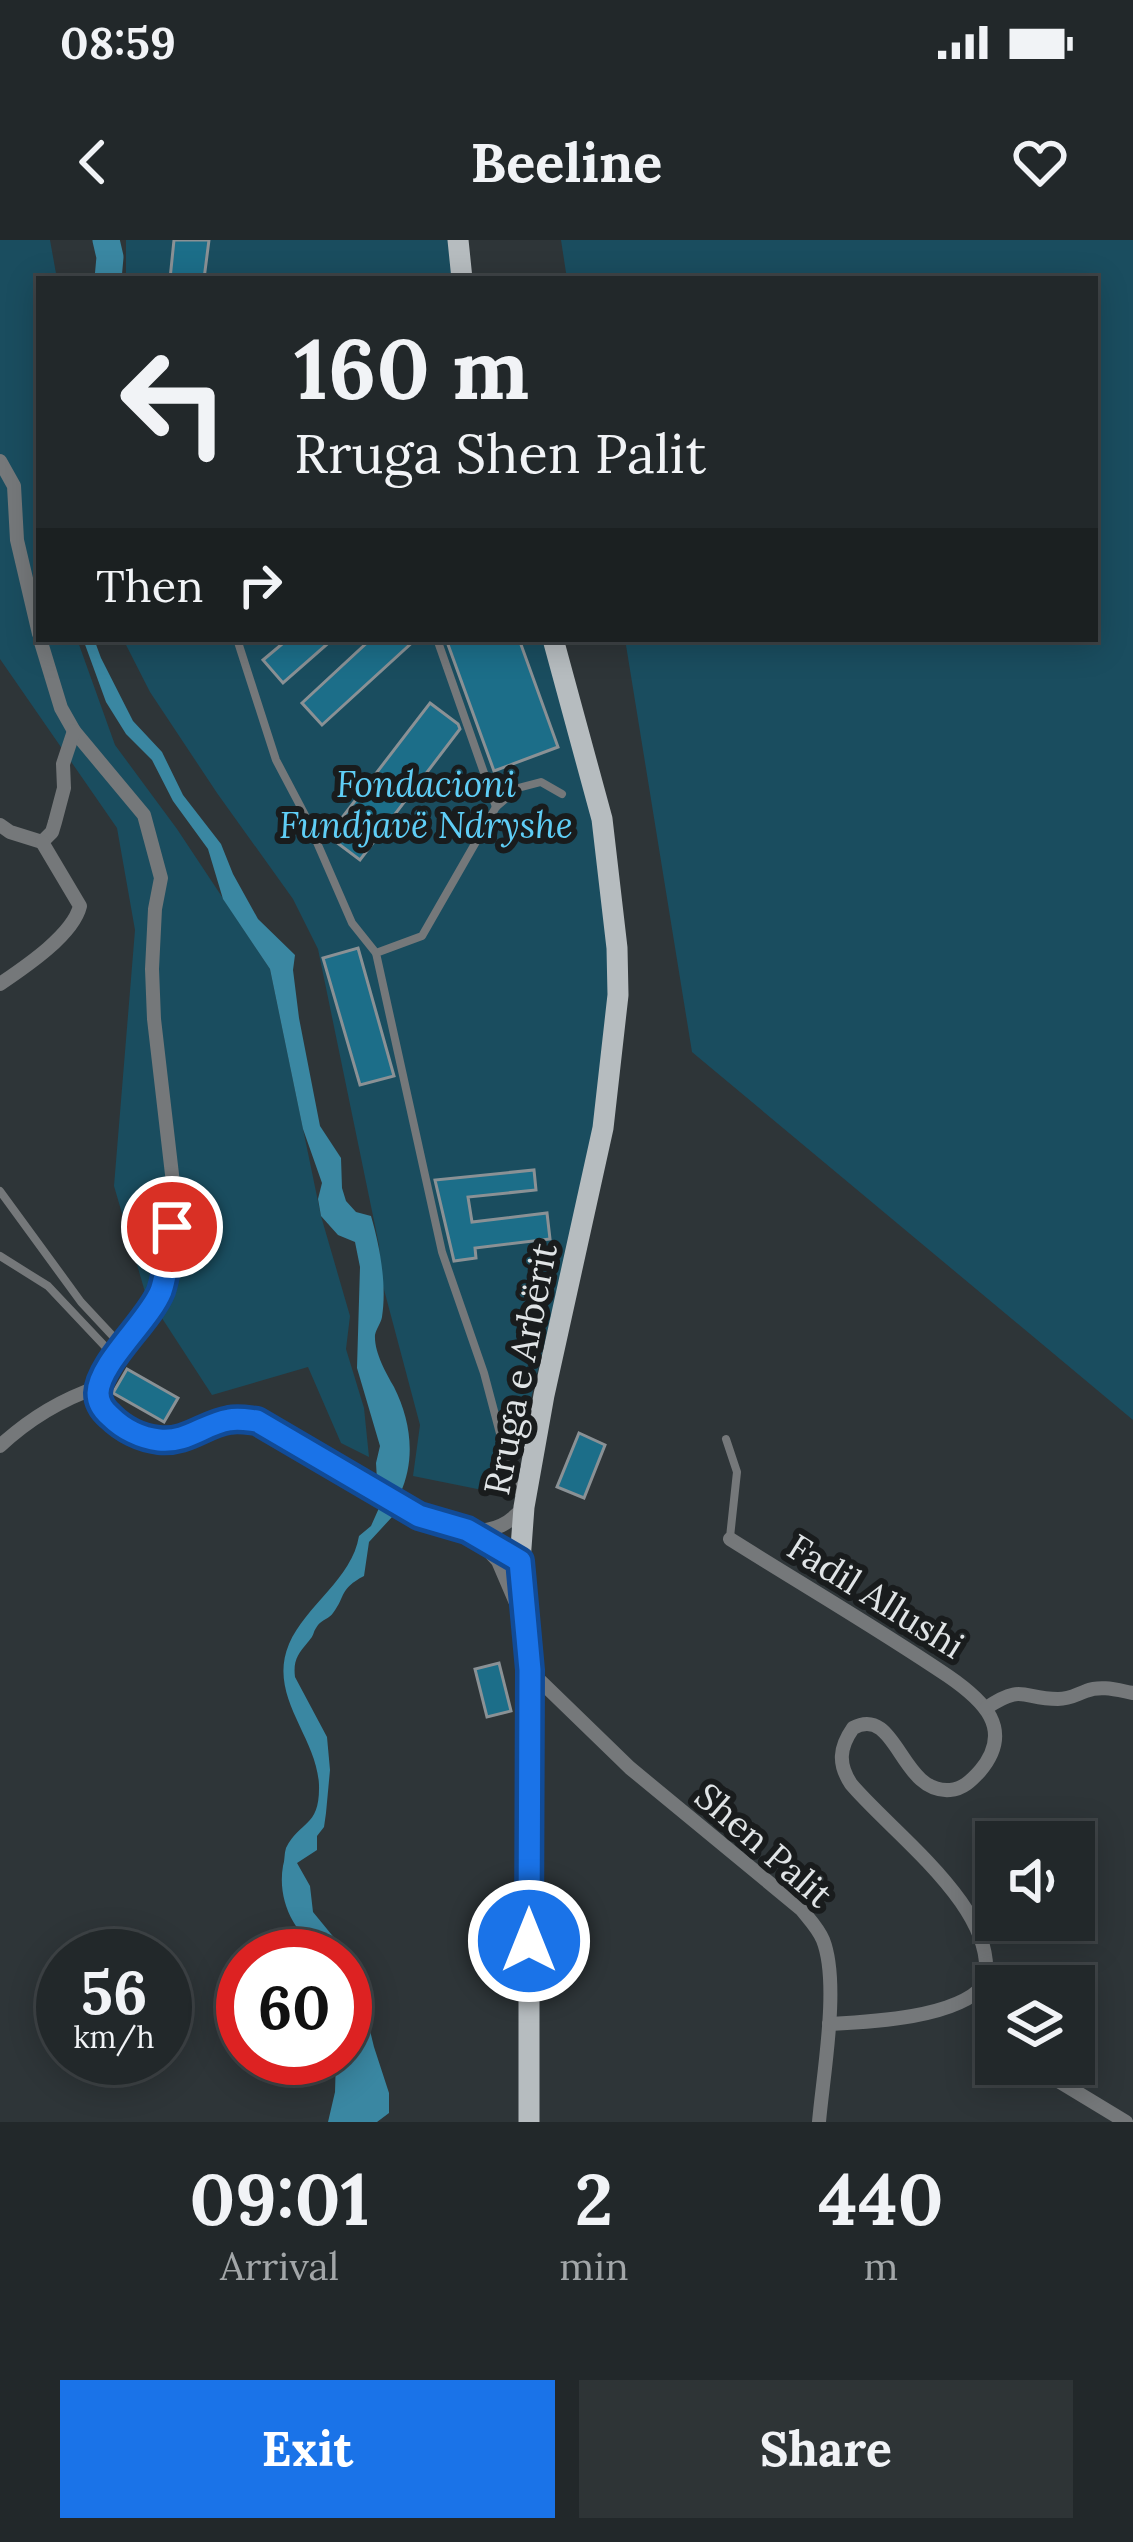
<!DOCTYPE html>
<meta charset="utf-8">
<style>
:root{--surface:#22282a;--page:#2e3436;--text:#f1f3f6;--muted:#a2a6a8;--line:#3f4447;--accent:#1a73e8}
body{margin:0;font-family:Lora,serif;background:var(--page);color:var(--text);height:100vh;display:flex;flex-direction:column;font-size:45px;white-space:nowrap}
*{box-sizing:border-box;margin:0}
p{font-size:39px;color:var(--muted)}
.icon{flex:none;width:66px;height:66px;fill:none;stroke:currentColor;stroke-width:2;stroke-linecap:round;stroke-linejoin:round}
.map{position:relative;height:1882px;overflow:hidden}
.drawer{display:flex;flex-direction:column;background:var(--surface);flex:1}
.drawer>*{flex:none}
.banner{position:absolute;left:36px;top:36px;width:1062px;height:366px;border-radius:0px;box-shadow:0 6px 30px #0003,0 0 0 3px var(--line);background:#22282a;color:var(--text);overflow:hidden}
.buttons{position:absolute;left:975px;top:1581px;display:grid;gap:24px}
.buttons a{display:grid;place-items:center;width:120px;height:120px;border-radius:0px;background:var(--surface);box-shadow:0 6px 30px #0003,0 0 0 3px var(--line);font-size:60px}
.speed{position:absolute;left:36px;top:1689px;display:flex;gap:24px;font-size:60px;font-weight:700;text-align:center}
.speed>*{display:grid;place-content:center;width:156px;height:156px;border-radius:50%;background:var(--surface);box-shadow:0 6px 30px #0003,0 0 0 3px var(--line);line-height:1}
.speed small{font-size:30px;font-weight:400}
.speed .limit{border:18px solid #d22;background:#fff;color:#111}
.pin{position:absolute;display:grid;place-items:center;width:102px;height:102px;color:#fff;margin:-51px;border:6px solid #fff;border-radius:50%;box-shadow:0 3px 12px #0007}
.me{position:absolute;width:132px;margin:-66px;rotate:0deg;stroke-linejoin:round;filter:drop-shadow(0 0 9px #0008)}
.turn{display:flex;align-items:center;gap:42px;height:252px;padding:0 60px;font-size:54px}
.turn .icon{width:156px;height:156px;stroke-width:2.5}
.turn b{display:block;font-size:84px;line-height:102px}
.then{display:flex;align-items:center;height:114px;padding:0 60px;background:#0003;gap:24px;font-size:45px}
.eta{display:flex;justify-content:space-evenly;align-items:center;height:204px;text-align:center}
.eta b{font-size:72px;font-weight:700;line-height:84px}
.cta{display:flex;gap:24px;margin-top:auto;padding:24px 60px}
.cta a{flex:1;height:138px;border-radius:0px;background:var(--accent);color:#fff;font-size:48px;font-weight:700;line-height:138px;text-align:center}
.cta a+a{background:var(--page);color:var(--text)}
.status{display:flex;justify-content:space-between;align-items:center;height:84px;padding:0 60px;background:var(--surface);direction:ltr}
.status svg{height:33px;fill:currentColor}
header{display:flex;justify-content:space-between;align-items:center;height:156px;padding:0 60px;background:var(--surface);font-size:54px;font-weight:700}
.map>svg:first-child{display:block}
.green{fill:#1a4d5f}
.water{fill:#3a87a2}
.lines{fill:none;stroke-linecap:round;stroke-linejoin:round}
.river{stroke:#3a87a2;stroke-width:27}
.building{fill:#1c6e89;stroke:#8a9195;stroke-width:3}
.service{stroke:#75787a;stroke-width:8}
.minor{stroke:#75787a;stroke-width:14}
.primary{stroke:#b6bcbf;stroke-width:21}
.route-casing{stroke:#114b97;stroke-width:30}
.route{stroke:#1a73e8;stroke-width:21}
.labels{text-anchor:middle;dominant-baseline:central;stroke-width:12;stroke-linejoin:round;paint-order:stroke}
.park-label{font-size:36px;font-style:italic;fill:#5fcef6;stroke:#191c1d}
.street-label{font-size:36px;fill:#e0e4e6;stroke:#191c1d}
</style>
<div class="status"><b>08:59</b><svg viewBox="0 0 49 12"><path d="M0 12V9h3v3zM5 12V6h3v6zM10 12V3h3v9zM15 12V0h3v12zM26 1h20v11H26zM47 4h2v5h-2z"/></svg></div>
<header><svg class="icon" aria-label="back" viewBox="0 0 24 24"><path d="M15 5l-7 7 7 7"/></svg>Beeline<svg class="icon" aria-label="heart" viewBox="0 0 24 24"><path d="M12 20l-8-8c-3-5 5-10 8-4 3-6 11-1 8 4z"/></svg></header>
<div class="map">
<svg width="1133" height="1882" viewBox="0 0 1133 1882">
<rect width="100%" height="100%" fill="#2e3538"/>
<g class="green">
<path d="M 0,0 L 50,0 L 57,39 L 39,39 L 39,399 L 77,399 L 115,505 L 177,589 L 270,729 L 321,976 L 350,1076 L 346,1109 L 364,1168 L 369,1217 L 341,1203 L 308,1127 L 212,1155 L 145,1052 L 114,946 L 135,690 L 117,588 L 0,419 Z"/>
<path d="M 126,0 L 460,0 L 466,39 L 126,39 Z"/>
<path d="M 561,0 L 1133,0 L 1133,1180 L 692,812 L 625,399 L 1095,399 L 1095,39 L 567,39 Z"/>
<path d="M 123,399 L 556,399 L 598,580 L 612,727 L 598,869 L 574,985 L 507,1255 L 413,1236 L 420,1185 L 382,1042 L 379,1005 L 318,709 L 293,659 L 217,553 L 150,452 Z"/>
</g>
<g class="water">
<path d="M 83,399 L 94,399 L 101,418 L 133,481 L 162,512 L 183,555 L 221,604 L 233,634 L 258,679 L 295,715 L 293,730 L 299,778 L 320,886 L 341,918 L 342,948 L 346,961 L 356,972 L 371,976 C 380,1007 387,1045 382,1077 C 381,1083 376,1089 375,1095 C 374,1112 386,1133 394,1147 C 411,1181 416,1219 400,1254 L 377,1240 L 376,1223 L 380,1206 L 357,1128 L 360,1027 L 355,1002 L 338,995 L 321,976 L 318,959 L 322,943 L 303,889 L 270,729 L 223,659 L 208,609 L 173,561 L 152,520 L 126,494 L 106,462 Z"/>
<path d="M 379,1268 L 392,1277 L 369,1302 L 364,1336 C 339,1349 346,1356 333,1373 C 330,1378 322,1380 318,1385 C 311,1395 316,1393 308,1402 C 298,1414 293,1420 295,1437 L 327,1497 L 330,1530 L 326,1573 L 324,1587 L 317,1596 L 317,1610 L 297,1623 L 310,1646 L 313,1672 L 345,1711 L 363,1762 L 374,1807 L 389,1853 L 389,1873 L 377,1882 L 328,1882 L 335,1852 L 336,1818 L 345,1818 L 345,1716 L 325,1716 L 325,1712 C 294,1696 277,1660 283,1626 C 285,1620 284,1614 286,1608 C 300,1580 320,1588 319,1545 C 317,1496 267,1456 289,1404 C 306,1365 352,1339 359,1296 L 371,1286 Z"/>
</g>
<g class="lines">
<path class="river" d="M 106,0 L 110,17 L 108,39"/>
</g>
<g class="building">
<path d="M 174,0 L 209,0 L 204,39 L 170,39 Z"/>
<path d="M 288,399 L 333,399 L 283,443 L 263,420 Z"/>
<path d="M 371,399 L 416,399 L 322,485 L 302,463 Z"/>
<path d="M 446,399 L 519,399 L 558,507 L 494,531 Z"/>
<path d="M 430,463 L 458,484 L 460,489 L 360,620 L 328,596 Z"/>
<path d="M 358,708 L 394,836 L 360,845 L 323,718 Z"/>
<path d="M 534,930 L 536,950 L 468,957 L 472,982 L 547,973 L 550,999 L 475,1008 L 476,1018 L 454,1021 L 435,940 Z"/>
<path d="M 127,1129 L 178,1158 L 164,1182 L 113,1153 Z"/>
<path d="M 579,1193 L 605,1205 L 584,1258 L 557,1247 Z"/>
<path d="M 499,1423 L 511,1471 L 487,1477 L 475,1429 Z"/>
</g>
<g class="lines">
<g class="service">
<path d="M 237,399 L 276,520 L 305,575 L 352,683 L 376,713"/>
<path d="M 437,399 L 496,567"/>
<path d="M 0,951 L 81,1062 L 123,1107"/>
<path d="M 0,1016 L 48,1046 L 115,1117"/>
<path d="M 496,1175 L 510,1180 L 538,1169"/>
<path d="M 726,1199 L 737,1232 L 730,1297"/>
<path d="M 519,1254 L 511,1235 L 484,1133 L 442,1012 L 376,713 L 422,696 L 496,567 L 518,548 L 541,542 L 562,554"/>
</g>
<g class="minor">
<path d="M 0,221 L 14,246 L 17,300 L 39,394"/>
<path d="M 40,399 L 61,468 L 74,491 L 144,575 L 161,638 L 155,669 L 152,729 L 154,779 L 173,943 L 168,1025 L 160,1051 L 149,1074 L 115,1118 L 98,1147"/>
<path d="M 0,585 L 10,592 L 42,602 L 52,592 L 55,582 L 64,548 L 63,524 L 74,491"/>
<path d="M 0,744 C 25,727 73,695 80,666 L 42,602"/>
<path d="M 98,1147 C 96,1187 153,1206 185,1198 C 201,1194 213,1183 229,1180 C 246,1177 260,1182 275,1189 L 419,1276 L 467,1290 L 520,1321"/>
<path d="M 0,1206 C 29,1179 60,1160 98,1147"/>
<path d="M 472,1291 C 496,1291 509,1284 524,1267"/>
<path d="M 730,1299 C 803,1345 877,1388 948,1436 C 983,1460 1015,1489 980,1531 C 972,1540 963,1549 950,1550 C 900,1554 897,1464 853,1488 C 839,1508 838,1524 851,1544 C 894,1595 1003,1672 984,1745"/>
<path d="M 484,1306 L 498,1321 L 519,1370"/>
<path d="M 530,1431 L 630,1528 L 801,1669 C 809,1679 818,1688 823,1700 C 840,1743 823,1835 819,1882"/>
<path d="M 986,1468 C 1023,1443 1022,1459 1058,1459 C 1070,1459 1075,1455 1086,1451 C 1101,1445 1117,1450 1133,1453"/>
<path d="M 829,1784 C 870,1782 957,1778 984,1745"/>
<path d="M 1048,1824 L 1060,1842 L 1126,1882"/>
</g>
<g class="primary">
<path d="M 458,0 L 462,39"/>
<path d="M 529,1882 L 529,1430 L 520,1321 L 524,1267 L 544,1155 L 603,888 L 618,755 L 617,708 L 602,579 L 553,399"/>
</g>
</g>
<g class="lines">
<defs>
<path id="route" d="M 172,987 C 169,1008 168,1030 161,1051 C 149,1081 99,1123 98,1153 C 98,1162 103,1170 110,1176 C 123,1189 141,1198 159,1200 C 187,1203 204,1184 229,1180 C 238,1178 248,1180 257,1181 L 419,1276 L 467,1290 L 520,1321 L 530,1430 L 529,1701"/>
</defs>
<use href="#route" class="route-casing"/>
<use href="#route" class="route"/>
</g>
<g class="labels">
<g class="park-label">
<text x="426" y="544">Fondacioni<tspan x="426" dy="41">Fundjavë Ndryshe</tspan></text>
</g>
<g class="street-label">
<text transform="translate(520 1129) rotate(-79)">Rruga e Arbërit</text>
<text transform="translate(876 1356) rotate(32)">Fadil Allushi</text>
<text transform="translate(764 1605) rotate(41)">Shen Palit</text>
</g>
</g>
</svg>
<div class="buttons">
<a><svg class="icon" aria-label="sound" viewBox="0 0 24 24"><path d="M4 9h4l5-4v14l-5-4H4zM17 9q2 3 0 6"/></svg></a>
<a><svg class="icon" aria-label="layers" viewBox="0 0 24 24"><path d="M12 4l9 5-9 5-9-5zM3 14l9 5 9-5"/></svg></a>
</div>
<div class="speed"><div>56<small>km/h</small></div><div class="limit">60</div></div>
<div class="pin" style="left:172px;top:987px;background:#d93025"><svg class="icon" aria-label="arrive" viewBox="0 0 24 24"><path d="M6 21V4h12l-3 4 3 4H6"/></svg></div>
<svg class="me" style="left:529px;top:1701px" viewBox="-20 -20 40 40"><circle r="17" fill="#1a73e8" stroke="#fff" stroke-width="3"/><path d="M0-11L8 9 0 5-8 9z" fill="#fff"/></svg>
<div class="banner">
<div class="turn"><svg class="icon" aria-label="left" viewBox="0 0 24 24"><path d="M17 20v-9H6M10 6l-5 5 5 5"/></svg><div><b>160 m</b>Rruga Shen Palit</div></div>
<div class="then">Then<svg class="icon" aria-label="right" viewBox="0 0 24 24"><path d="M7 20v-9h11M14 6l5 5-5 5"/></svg></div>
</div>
</div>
<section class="drawer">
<div class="eta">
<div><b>09:01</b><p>Arrival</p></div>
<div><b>2</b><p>min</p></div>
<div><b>440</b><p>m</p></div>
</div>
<div class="cta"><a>Exit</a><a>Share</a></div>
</section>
